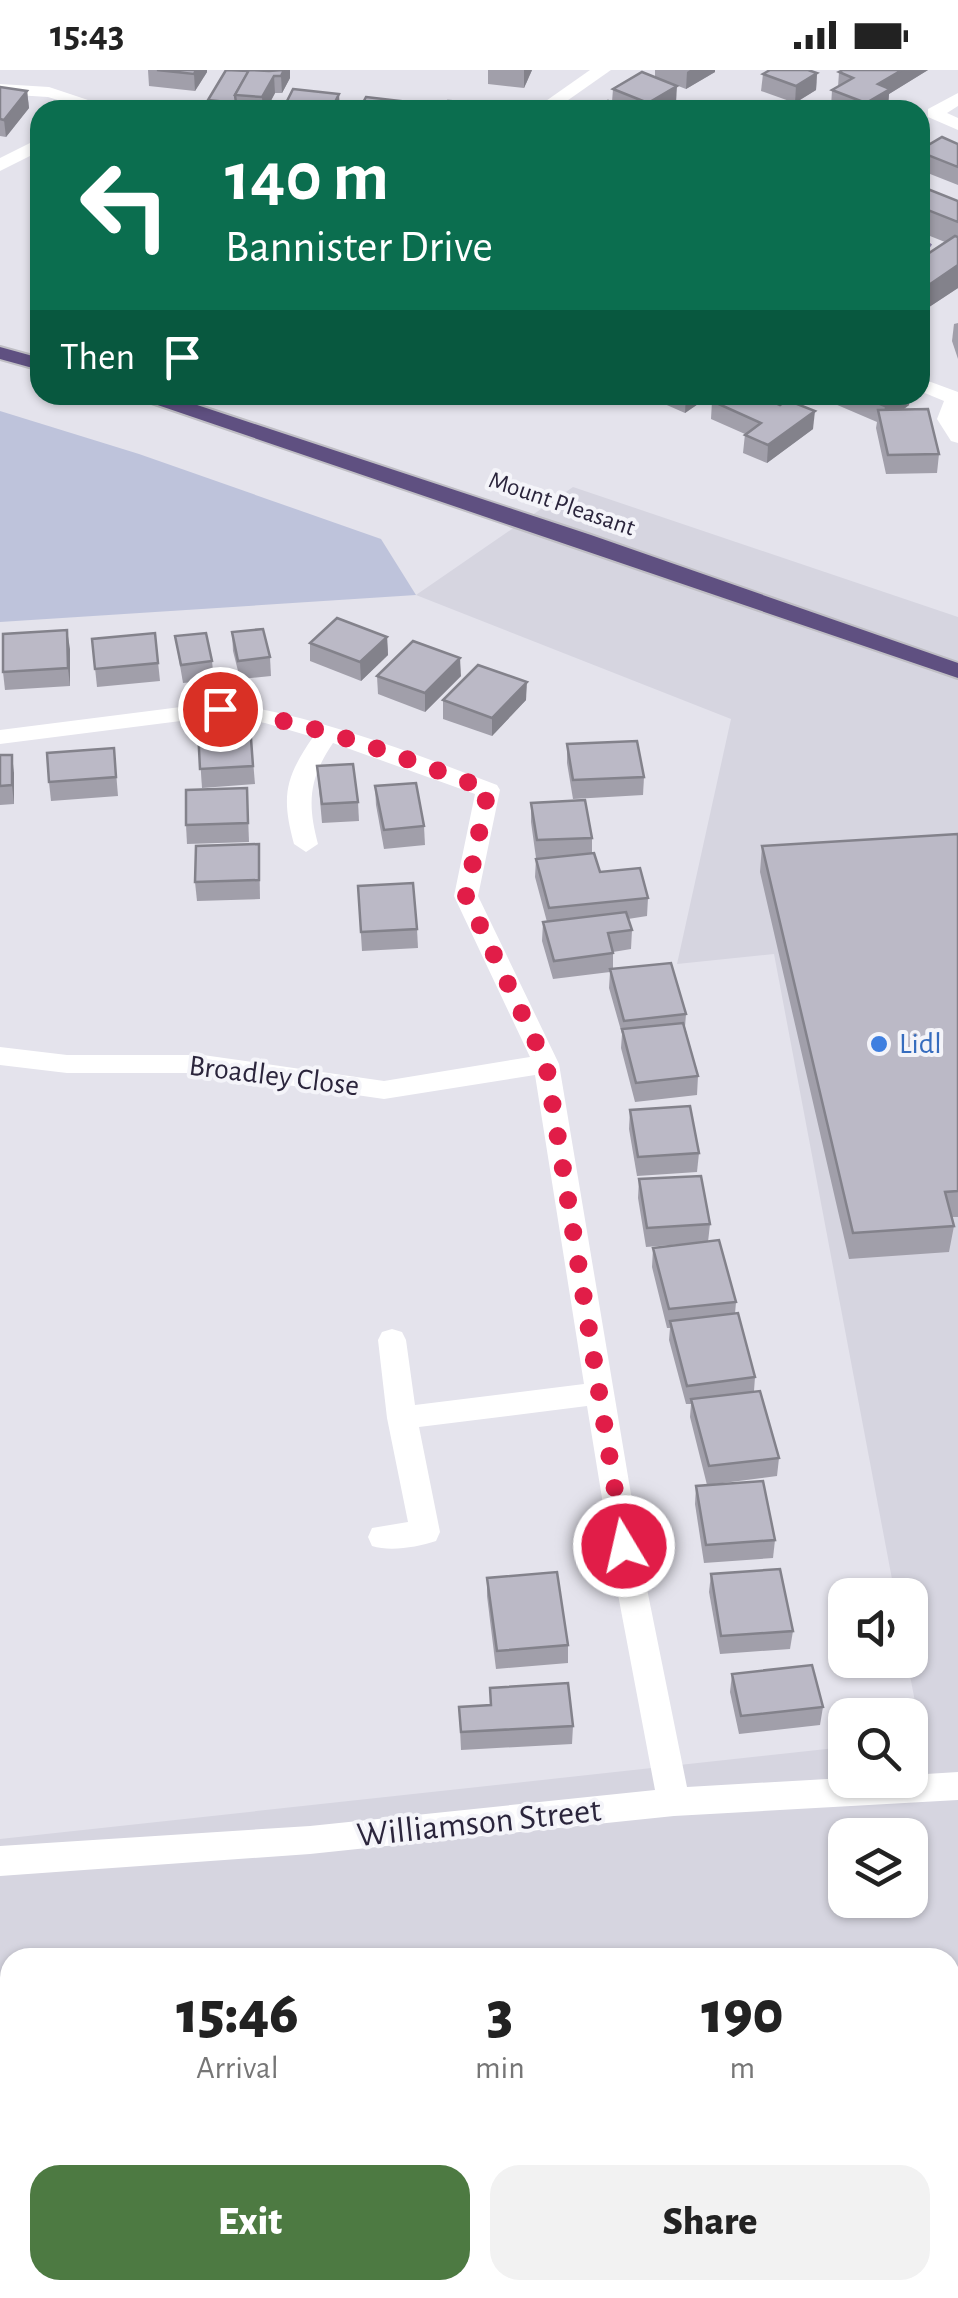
<!DOCTYPE html>
<style>
:root{--surface:#fff;--page:#f2f2f2;--text:#222;--muted:#767676;--accent:#4d7a42}
body{margin:0;font-family:"Alegreya Sans",sans-serif;background:var(--page);color:var(--text);height:100vh;display:flex;flex-direction:column;font-size:38px;white-space:nowrap}
*{box-sizing:border-box;margin:0}
p{font-size:32px;color:var(--muted)}
.icon{flex:none;width:55px;height:55px;fill:none;stroke:currentColor;stroke-width:2;stroke-linecap:round;stroke-linejoin:round}
.map{position:relative;flex:1;overflow:hidden}
.panel{position:absolute;left:0px;top:1878px;width:960px;height:352px;display:flex;flex-direction:column;background:var(--surface);border-radius:30px 30px 0 0;box-shadow:0 2px 8px #0004}
.panel>*{flex:none}
.guide{position:absolute;left:30px;top:30px;width:900px;height:305px;border-radius:30px;box-shadow:0 2px 8px #0004;background:#0b6e4f;color:#fff;overflow:hidden}
.tools{position:absolute;left:828px;top:1508px;display:grid;gap:20px}
.tools a{display:grid;place-items:center;width:100px;height:100px;border-radius:20px;background:var(--surface);box-shadow:0 2px 8px #0004;font-size:50px}
.pin{position:absolute;display:grid;place-items:center;width:85px;height:85px;color:#fff;margin:-42px;border:5px solid #fff;border-radius:50%;box-shadow:0 2px 10px #0007}
.me{position:absolute;width:110px;margin:-55px;rotate:351deg;stroke-linejoin:round;filter:drop-shadow(0 0 8px #0008)}
.turn{display:flex;align-items:center;gap:35px;height:210px;padding:0 30px;font-size:45px}
.turn .icon{width:130px;height:130px;stroke-width:2.5}
.turn b{display:block;font-size:70px;line-height:85px}
.then{display:flex;align-items:center;height:95px;padding:0 30px;background:#0003;gap:20px;font-size:38px}
.eta{display:flex;justify-content:space-evenly;align-items:center;height:170px;text-align:center}
.eta b{font-size:60px;font-weight:800;line-height:70px}
.action{display:flex;gap:20px;margin-top:auto;padding:20px 30px}
.action a{flex:1;height:115px;border-radius:30px;background:var(--accent);color:#fff;font-size:40px;font-weight:800;line-height:115px;text-align:center}
.action a+a{background:var(--page);color:var(--text)}
.status{display:flex;justify-content:space-between;align-items:center;height:70px;padding:0 50px;background:var(--surface);direction:ltr}
.status svg{height:28px;fill:currentColor}
.map>svg:first-child{display:block}
.built{fill:#d6d5e0;fill-rule:evenodd}
.green{fill:#bec3db}
.lines{fill:none;stroke-linecap:round;stroke-linejoin:round}
.trunk-casing{stroke:#bfbec4;stroke-width:4}
.path{stroke:#9087ac;stroke-width:5;stroke-dasharray:4 5;stroke-linecap:butt}
.service{fill:#fff;fill-rule:evenodd}
.minor{fill:#fff;fill-rule:evenodd}
.trunk{fill:#5f5081;fill-rule:evenodd}
.wall{fill:#a19faa}
.shaded-wall{fill:#83828b}
.building{fill:#bbb9c6;stroke:#83828b;stroke-width:2.5}
.route{stroke:#e11d48;stroke-width:18;stroke-dasharray:0 32.4}
.shop-dot{fill:#3f7fe0;stroke:#f4f4f9;stroke-width:4}
.labels{text-anchor:middle;dominant-baseline:central;stroke-width:8;stroke-linejoin:round;paint-order:stroke}
.far-street-label{font-size:25px;fill:#2b253c;stroke:#f4f4f9}
.shop-label{font-size:30px;fill:#366cbe;stroke:#f4f4f9;text-anchor:start}
.street-label{font-size:30px;fill:#2b253c;stroke:#f4f4f9}
.near-street-label{font-size:35px;fill:#2b253c;stroke:#f4f4f9}
</style>
<div class="status"><b>15:43</b><svg viewBox="0 0 49 12"><path d="M0 12V9h3v3zM5 12V6h3v6zM10 12V3h3v9zM15 12V0h3v12zM26 1h20v11H26zM47 4h2v5h-2z"/></svg></div>
<div class="map">
<svg width="958" height="2228" viewBox="0 0 958 2228">
<rect width="100%" height="100%" fill="#e4e3ec"/>
<path class="built" d="M 573,417 L 958,547 L 958,2228 L 0,2228 L 0,1769 L 845,1677 L 845,1710 L 910,1710 L 910,1670 L 922,1668 L 907,1590 L 910,1590 L 910,1525 L 895,1525 L 774,884 L 677,894 L 731,649 L 416,525 ZM 845,1765 L 910,1765 L 910,1830 L 845,1830 ZM 10,1888 L 950,1888 L 950,2220 L 10,2220 Z"/>
<path class="green" d="M 0,341 L 139,384 L 381,469 L 416,525 L 0,552 Z"/>
<g class="lines">
<defs>
<g id="trunk">
<path d="M 0,277 L 40,288 L 40,300 L 0,289 Z"/>
<path d="M 137,325 L 167,325 L 591,465 L 958,593 L 958,608 L 140,329 Z"/>
</g>
</defs>
<use href="#trunk" class="trunk-casing"/>
<path class="path" d="M 920,169 L 940,183"/>
<path class="service" d="M 40,68 L 40,81 L 0,101 L 0,88 Z"/>
<g class="minor">
<path d="M 590,0 L 611,0 L 554,40 L 533,40 Z"/>
<path d="M 0,14 L 49,17 L 118,40 L 90,40 L 48,27 L 0,24 Z"/>
<path d="M 958,23 L 958,36 L 947,43 L 958,48 L 958,60 L 928,47 L 928,39 Z"/>
<path d="M 920,308 L 958,322 L 958,373 L 951,371 L 937,349 L 944,331 L 920,321 Z"/>
<path d="M 220,632 C 316,646 406,680 497,715 L 500,720 L 478,826 L 559,994 L 646,1514 L 687,1717 L 845,1708 L 910,1710 L 910,1705 L 958,1702 L 958,1730 L 674,1746 L 310,1784 L 0,1806 L 0,1776 L 310,1756 L 655,1720 L 616,1514 L 587,1336 L 419,1357 L 440,1462 L 436,1471 C 417,1477 391,1482 372,1476 L 368,1467 L 372,1458 L 408,1452 L 387,1348 L 378,1270 L 382,1262 L 392,1259 L 402,1262 L 406,1270 L 415,1335 L 584,1314 L 535,1005 L 384,1029 L 203,1003 L 67,1003 L 0,995 L 0,977 L 67,985 L 203,985 L 384,1011 L 530,987 L 454,826 L 475,724 L 333,673 C 309,708 307,733 318,774 L 306,782 L 294,774 C 281,726 285,708 313,667 L 265,653 L 220,646 L 0,674 L 0,660 Z"/>
</g>
<use href="#trunk" class="trunk"/>
</g>
<g class="wall">
<path d="M 148,0 L 207,0 L 207,2 L 195,21 L 149,16 Z"/>
<path d="M 226,0 L 290,8 L 282,23 L 275,23 L 266,40 L 209,39 L 208,30 Z"/>
<path d="M 488,0 L 532,0 L 524,18 L 488,14 Z"/>
<path d="M 655,0 L 715,0 L 715,2 L 686,19 L 655,7 Z"/>
<path d="M 843,0 L 928,0 L 889,24 L 888,36 L 881,40 L 838,40 L 831,37 L 832,20 L 838,17 L 839,2 Z"/>
<path d="M 817,3 L 816,20 L 795,33 L 761,21 L 763,4 Z"/>
<path d="M 0,17 L 27,21 L 29,38 L 6,67 L 0,66 Z"/>
<path d="M 613,19 L 676,33 L 664,40 L 596,40 L 596,38 L 612,32 Z"/>
<path d="M 920,67 L 921,80 L 958,74 L 958,115 L 920,100 Z"/>
<path d="M 920,116 L 958,131 L 958,218 L 920,243 L 920,189 L 945,172 L 920,162 Z"/>
<path d="M 958,253 L 958,289 L 952,271 L 954,254 Z"/>
<path d="M 644,325 L 711,325 L 685,343 Z"/>
<path d="M 814,325 L 910,325 L 909,335 L 903,340 L 939,384 L 937,403 L 886,404 L 876,358 L 877,352 Z"/>
<path d="M 712,331 L 813,359 L 767,393 L 743,383 L 745,364 L 711,349 Z"/>
<path d="M 232,562 L 270,587 L 271,606 L 240,609 L 233,581 Z"/>
<path d="M 155,563 L 160,611 L 97,617 L 92,569 Z"/>
<path d="M 175,566 L 212,591 L 214,610 L 183,613 Z"/>
<path d="M 387,567 L 388,585 L 361,611 L 310,591 L 310,573 Z"/>
<path d="M 70,579 L 70,616 L 5,620 L 3,602 Z"/>
<path d="M 377,606 L 461,606 L 425,642 L 378,624 Z"/>
<path d="M 443,630 L 526,630 L 492,666 L 443,649 Z"/>
<path d="M 250,655 L 255,714 L 202,718 L 198,659 Z"/>
<path d="M 567,674 L 644,707 L 643,725 L 573,729 L 567,693 Z"/>
<path d="M 114,678 L 118,726 L 51,731 L 49,712 Z"/>
<path d="M 0,685 L 14,703 L 14,734 L 0,735 Z"/>
<path d="M 317,696 L 358,732 L 359,751 L 322,753 Z"/>
<path d="M 375,716 L 424,756 L 425,775 L 384,779 L 376,735 Z"/>
<path d="M 247,718 L 249,772 L 187,774 L 186,755 Z"/>
<path d="M 531,733 L 592,768 L 592,783 L 600,802 L 648,828 L 647,846 L 628,849 L 632,860 L 631,879 L 613,882 L 613,899 L 686,944 L 685,957 L 698,1006 L 697,1025 L 635,1032 L 621,978 L 622,964 L 609,918 L 610,902 L 553,909 L 542,871 L 543,852 L 547,852 L 535,807 L 536,788 L 531,752 Z"/>
<path d="M 958,764 L 958,1147 L 951,1147 L 954,1156 L 949,1182 L 849,1189 L 760,802 L 762,776 Z"/>
<path d="M 259,774 L 260,829 L 197,831 L 195,812 Z"/>
<path d="M 358,816 L 417,859 L 418,878 L 362,881 Z"/>
<path d="M 630,1040 L 699,1083 L 697,1102 L 637,1106 L 629,1059 Z"/>
<path d="M 639,1109 L 710,1154 L 708,1172 L 736,1232 L 735,1244 L 755,1307 L 754,1321 L 779,1388 L 777,1406 L 707,1415 L 690,1347 L 691,1334 L 686,1334 L 669,1270 L 670,1258 L 667,1258 L 652,1197 L 653,1178 L 684,1174 L 646,1177 L 638,1128 Z"/>
<path d="M 696,1416 L 775,1470 L 773,1488 L 704,1493 L 695,1434 Z"/>
<path d="M 711,1504 L 793,1561 L 790,1579 L 720,1584 L 709,1522 Z"/>
<path d="M 487,1508 L 568,1575 L 568,1593 L 496,1599 L 487,1526 Z"/>
<path d="M 732,1604 L 823,1637 L 820,1655 L 739,1664 L 730,1622 Z"/>
<path d="M 490,1618 L 573,1656 L 572,1674 L 461,1680 L 459,1637 L 490,1635 Z"/>
</g>
<g class="shaded-wall">
<path d="M 196,0 L 207,0 L 207,2 L 195,21 L 194,4 Z"/>
<path d="M 284,0 L 290,0 L 290,8 L 282,23 L 281,6 Z"/>
<path d="M 524,0 L 532,0 L 524,18 Z"/>
<path d="M 690,0 L 715,0 L 715,2 L 686,19 L 687,2 Z"/>
<path d="M 902,0 L 928,0 L 889,24 L 888,36 L 881,40 L 866,40 L 866,33 L 878,14 Z"/>
<path d="M 817,3 L 816,20 L 795,33 L 796,16 Z"/>
<path d="M 274,6 L 275,23 L 266,40 L 263,40 L 262,27 Z"/>
<path d="M 677,16 L 676,33 L 664,40 L 648,40 L 648,33 Z"/>
<path d="M 27,21 L 29,38 L 6,67 L 4,50 Z"/>
<path d="M 339,24 L 340,40 L 331,40 Z"/>
<path d="M 958,195 L 958,218 L 920,243 L 920,221 Z"/>
<path d="M 686,325 L 711,325 L 685,343 Z"/>
<path d="M 900,325 L 910,325 L 909,335 L 883,354 L 885,336 Z"/>
<path d="M 815,341 L 813,359 L 767,393 L 768,375 Z"/>
<path d="M 67,560 L 70,579 L 70,616 L 68,598 Z"/>
<path d="M 387,567 L 388,585 L 361,611 L 360,592 Z"/>
<path d="M 460,588 L 461,606 L 425,642 L 425,623 Z"/>
<path d="M 527,612 L 526,630 L 492,666 L 492,648 Z"/>
<path d="M 12,685 L 14,703 L 14,734 L 12,715 Z"/>
</g>
<g class="building">
<path d="M 157,0 L 196,0 L 194,4 Z"/>
<path d="M 226,0 L 249,1 L 235,25 L 236,33 L 208,30 Z"/>
<path d="M 249,0 L 269,1 L 284,0 L 281,6 L 274,6 L 262,27 L 235,25 Z"/>
<path d="M 770,0 L 808,0 L 817,3 L 796,16 L 763,4 Z"/>
<path d="M 843,0 L 902,0 L 878,14 L 890,19 L 866,33 L 832,20 L 853,8 L 839,2 Z"/>
<path d="M 642,2 L 677,16 L 648,33 L 613,19 Z"/>
<path d="M 0,17 L 27,21 L 4,50 L 0,49 Z"/>
<path d="M 293,19 L 339,24 L 331,40 L 283,39 Z"/>
<path d="M 366,27 L 409,32 L 405,40 L 359,40 Z"/>
<path d="M 448,31 L 465,32 L 462,40 L 422,40 L 424,35 L 446,37 Z"/>
<path d="M 608,31 L 631,40 L 602,40 L 596,38 Z"/>
<path d="M 942,67 L 958,74 L 958,97 L 920,82 L 920,80 Z"/>
<path d="M 920,116 L 958,131 L 958,152 L 920,137 Z"/>
<path d="M 955,166 L 958,167 L 958,195 L 920,221 L 920,189 Z"/>
<path d="M 722,325 L 757,325 L 780,335 L 787,330 L 815,341 L 768,375 L 745,365 L 761,353 L 712,331 Z"/>
<path d="M 858,325 L 900,325 L 885,336 Z"/>
<path d="M 928,339 L 939,384 L 888,385 L 878,340 Z"/>
<path d="M 337,548 L 387,567 L 360,592 L 310,573 Z"/>
<path d="M 263,559 L 270,587 L 238,591 L 232,562 Z"/>
<path d="M 67,560 L 68,598 L 3,602 L 3,564 Z"/>
<path d="M 155,563 L 158,593 L 95,599 L 92,569 Z"/>
<path d="M 206,563 L 212,591 L 181,595 L 175,566 Z"/>
<path d="M 413,571 L 460,588 L 425,623 L 377,606 Z"/>
<path d="M 478,595 L 527,612 L 492,648 L 443,630 Z"/>
<path d="M 250,655 L 253,696 L 200,699 L 198,659 Z"/>
<path d="M 637,671 L 644,707 L 573,710 L 567,674 Z"/>
<path d="M 114,678 L 116,707 L 49,712 L 47,683 Z"/>
<path d="M 0,685 L 12,685 L 12,715 L 0,716 Z"/>
<path d="M 353,694 L 358,732 L 322,734 L 317,696 Z"/>
<path d="M 416,713 L 424,756 L 384,760 L 375,716 Z"/>
<path d="M 247,718 L 248,753 L 186,755 L 186,720 Z"/>
<path d="M 585,730 L 592,768 L 537,770 L 531,733 Z"/>
<path d="M 958,764 L 958,1121 L 945,1122 L 954,1156 L 853,1163 L 762,776 Z"/>
<path d="M 259,774 L 259,810 L 195,812 L 196,776 Z"/>
<path d="M 594,783 L 600,802 L 640,798 L 648,828 L 549,838 L 536,789 Z"/>
<path d="M 413,813 L 417,859 L 361,862 L 358,816 Z"/>
<path d="M 626,842 L 632,860 L 608,863 L 613,883 L 554,891 L 543,852 Z"/>
<path d="M 671,893 L 686,944 L 624,951 L 610,899 Z"/>
<path d="M 683,953 L 698,1006 L 636,1013 L 622,959 Z"/>
<path d="M 690,1036 L 699,1083 L 638,1087 L 630,1040 Z"/>
<path d="M 701,1106 L 710,1154 L 647,1158 L 639,1109 Z"/>
<path d="M 719,1170 L 736,1232 L 669,1239 L 653,1178 Z"/>
<path d="M 738,1243 L 755,1307 L 687,1316 L 670,1251 Z"/>
<path d="M 760,1321 L 779,1388 L 709,1396 L 691,1329 Z"/>
<path d="M 763,1411 L 775,1470 L 706,1475 L 696,1416 Z"/>
<path d="M 780,1499 L 793,1561 L 721,1566 L 711,1504 Z"/>
<path d="M 557,1502 L 568,1575 L 497,1581 L 487,1508 Z"/>
<path d="M 812,1595 L 823,1637 L 741,1646 L 732,1604 Z"/>
<path d="M 568,1613 L 573,1656 L 461,1662 L 459,1637 L 491,1635 L 490,1618 Z"/>
<path d="M 950,2216 L 958,2222 L 958,2228 L 854,2228 L 859,2220 L 950,2220 Z"/>
</g>
<g class="lines">
<path class="route" d="M 220,639 C 313,652 401,686 488,720 L 466,826 L 546,994 L 624,1476"/>
</g>
<circle class="shop-dot" cx="879" cy="974" r="10"/>
<g class="labels">
<g class="far-street-label">
<text transform="translate(562 434) rotate(19)">Mount Pleasant</text>
</g>
<g class="shop-label">
<text x="899" y="974">Lidl</text>
</g>
<g class="street-label">
<text transform="translate(274 1006) rotate(7)">Broadley Close</text>
</g>
<g class="near-street-label">
<text transform="translate(479 1753) rotate(-6)">Williamson Street</text>
</g>
</g>
</svg>
<div class="tools">
<a><svg class="icon" aria-label="sound" viewBox="0 0 24 24"><path d="M4 9h4l5-4v14l-5-4H4zM17 9q2 3 0 6"/></svg></a>
<a><svg class="icon" aria-label="search" viewBox="0 0 24 24"><circle cx="10" cy="10" r="6"/><path d="M15 15l6 6"/></svg></a>
<a><svg class="icon" aria-label="layers" viewBox="0 0 24 24"><path d="M12 4l9 5-9 5-9-5zM3 14l9 5 9-5"/></svg></a>
</div>
<div class="pin" style="left:220px;top:639px;background:#d93025"><svg class="icon" aria-label="arrive" viewBox="0 0 24 24"><path d="M6 21V4h12l-3 4 3 4H6"/></svg></div>
<svg class="me" style="left:624px;top:1476px" viewBox="-20 -20 40 40"><circle r="17" fill="#e11d48" stroke="#fff" stroke-width="3"/><path d="M0-11L8 9 0 5-8 9z" fill="#fff"/></svg>
<div class="guide">
<div class="turn"><svg class="icon" aria-label="left" viewBox="0 0 24 24"><path d="M17 20v-9H6M10 6l-5 5 5 5"/></svg><div><b>140 m</b>Bannister Drive</div></div>
<div class="then">Then<svg class="icon" aria-label="arrive" viewBox="0 0 24 24"><path d="M6 21V4h12l-3 4 3 4H6"/></svg></div>
</div>
<section class="panel">
<div class="eta">
<div><b>15:46</b><p>Arrival</p></div>
<div><b>3</b><p>min</p></div>
<div><b>190</b><p>m</p></div>
</div>
<div class="action"><a>Exit</a><a>Share</a></div>
</section>
</div>
